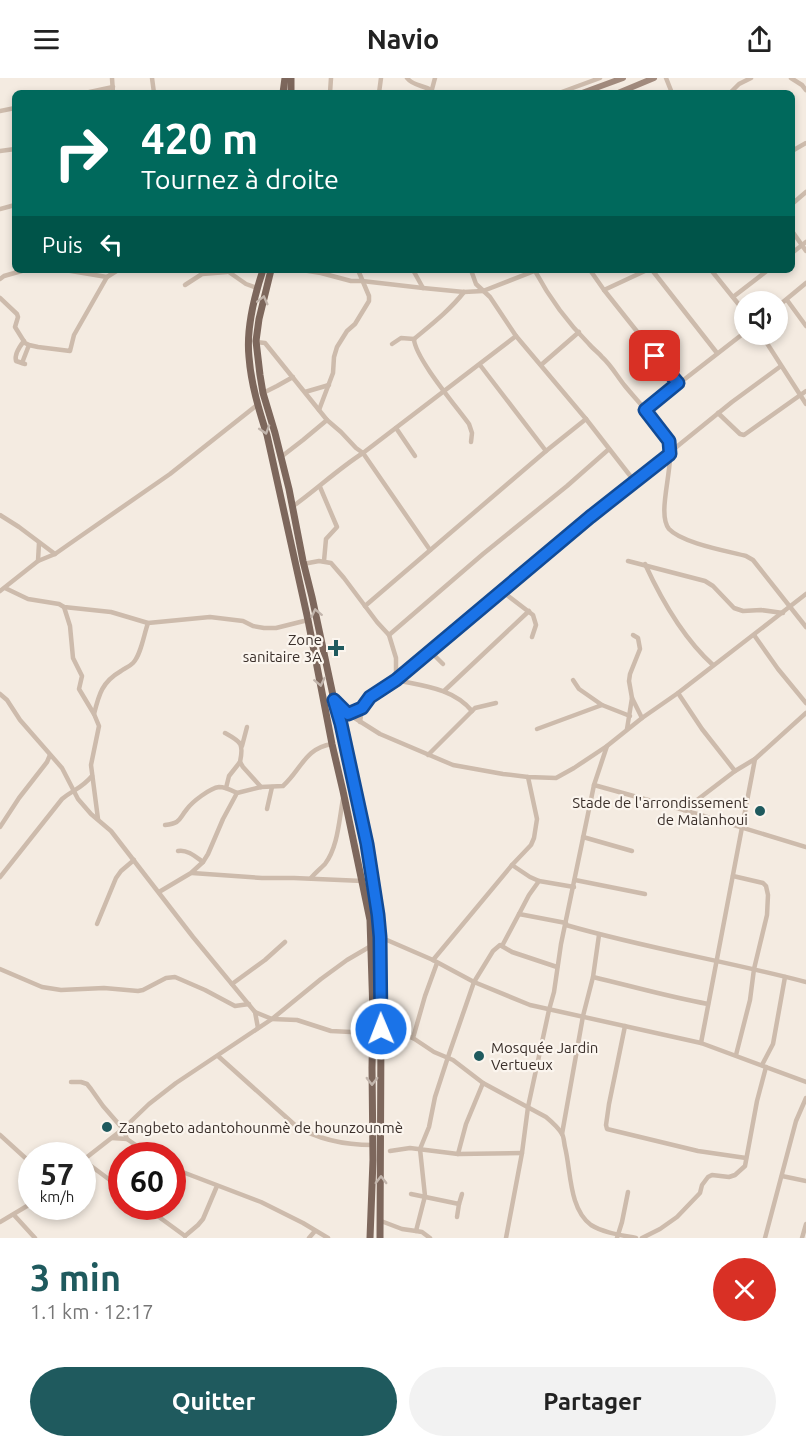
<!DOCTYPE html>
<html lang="fr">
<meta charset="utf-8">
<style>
:root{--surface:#fff;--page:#f2f2f2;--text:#222;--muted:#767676;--accent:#1f5a5e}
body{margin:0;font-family:Ubuntu,sans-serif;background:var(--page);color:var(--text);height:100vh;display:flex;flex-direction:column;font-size:22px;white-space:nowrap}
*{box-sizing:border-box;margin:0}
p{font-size:20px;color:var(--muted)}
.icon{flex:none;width:33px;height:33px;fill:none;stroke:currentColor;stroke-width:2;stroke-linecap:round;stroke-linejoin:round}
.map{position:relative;height:1160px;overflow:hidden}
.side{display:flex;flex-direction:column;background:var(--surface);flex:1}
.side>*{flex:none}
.guide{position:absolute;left:12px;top:12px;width:783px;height:183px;border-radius:9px;box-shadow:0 3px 9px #0003;background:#00695c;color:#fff;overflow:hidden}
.buttons{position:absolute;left:734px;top:213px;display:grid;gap:12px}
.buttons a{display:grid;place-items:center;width:54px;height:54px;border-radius:50%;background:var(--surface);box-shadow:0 3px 9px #0003;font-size:30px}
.speed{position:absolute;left:18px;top:1064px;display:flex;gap:12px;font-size:30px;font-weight:700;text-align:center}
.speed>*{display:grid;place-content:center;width:78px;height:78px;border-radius:50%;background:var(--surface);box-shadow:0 3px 9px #0003;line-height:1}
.speed small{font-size:15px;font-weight:400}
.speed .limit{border:9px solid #d22;background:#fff;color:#111}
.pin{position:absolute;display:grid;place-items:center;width:51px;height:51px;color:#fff;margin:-26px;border-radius:12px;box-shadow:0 3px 9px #0006}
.me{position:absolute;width:66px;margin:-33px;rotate:359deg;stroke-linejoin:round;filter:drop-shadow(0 0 4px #0008)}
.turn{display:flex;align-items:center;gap:21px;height:126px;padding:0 30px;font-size:27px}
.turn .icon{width:78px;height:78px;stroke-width:2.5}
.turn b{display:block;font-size:42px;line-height:51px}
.then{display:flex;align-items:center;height:57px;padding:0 30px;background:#0003;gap:12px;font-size:22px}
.round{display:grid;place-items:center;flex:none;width:63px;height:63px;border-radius:32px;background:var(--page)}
.headline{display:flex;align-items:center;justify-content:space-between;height:102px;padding:0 30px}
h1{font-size:36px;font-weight:600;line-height:45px;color:var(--accent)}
.action{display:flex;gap:12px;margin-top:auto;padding:12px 30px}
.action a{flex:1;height:69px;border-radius:36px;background:var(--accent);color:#fff;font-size:24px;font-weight:600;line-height:69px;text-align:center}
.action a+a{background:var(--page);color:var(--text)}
header{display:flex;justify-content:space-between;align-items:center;height:78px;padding:0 30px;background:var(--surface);font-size:27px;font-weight:600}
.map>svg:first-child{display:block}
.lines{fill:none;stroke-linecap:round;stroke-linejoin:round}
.minor{stroke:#cdbbac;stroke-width:4.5}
.secondary{stroke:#a18a7d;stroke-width:6}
.primary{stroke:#7d675c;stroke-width:7}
.oneway{stroke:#c2b5ac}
.route-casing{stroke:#114b97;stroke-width:15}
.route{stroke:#1a73e8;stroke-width:10}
.poi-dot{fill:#1f5a5e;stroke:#fbf5ee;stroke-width:2}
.labels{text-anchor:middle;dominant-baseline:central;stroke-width:4.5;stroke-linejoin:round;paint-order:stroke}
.poi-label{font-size:15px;fill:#3b302b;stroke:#fbf5ee;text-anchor:end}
</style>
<header><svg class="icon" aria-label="menu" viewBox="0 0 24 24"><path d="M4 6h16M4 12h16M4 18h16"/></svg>Navio<svg class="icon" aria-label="share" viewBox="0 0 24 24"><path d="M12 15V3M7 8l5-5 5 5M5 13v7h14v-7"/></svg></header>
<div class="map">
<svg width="806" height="1160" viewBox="0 0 806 1160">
<rect width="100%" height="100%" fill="#f4ebe1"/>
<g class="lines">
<g class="minor">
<path d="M 112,0 L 113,15"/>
<path d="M 152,0 L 154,15"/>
<path d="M 407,0 C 413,8 423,7 431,12"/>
<path d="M 666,0 L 672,15"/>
<path d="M 791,0 L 802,7 L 806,12"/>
<path d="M 85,15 L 113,9"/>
<path d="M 330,15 L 331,0"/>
<path d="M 379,15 L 381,0"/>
<path d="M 431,15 L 435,0"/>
<path d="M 559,15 L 600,0"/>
<path d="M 730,15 L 739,6 L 751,0"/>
<path d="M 0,33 L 15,30"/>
<path d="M 0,73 L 15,71"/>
<path d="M 792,73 L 806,65"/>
<path d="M 792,126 L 806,114"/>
<path d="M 0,131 L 15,127"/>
<path d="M 792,153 L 806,173"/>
<path d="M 792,175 L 806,164"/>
<path d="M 65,192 L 107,199 L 118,192"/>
<path d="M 226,192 L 246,206 L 257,210"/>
<path d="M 302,192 L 321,195 L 351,203 L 362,203 L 423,210 L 464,214 L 483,213 L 537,192"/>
<path d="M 413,192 L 423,210"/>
<path d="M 471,192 L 476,206 L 490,219 L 516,258 L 586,341 L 635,404"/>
<path d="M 590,192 L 604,212"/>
<path d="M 647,192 L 604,212 L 678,305"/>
<path d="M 652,192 L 717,275"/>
<path d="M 711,192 L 744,233"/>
<path d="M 535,193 C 549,219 568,245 589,266 C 593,271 598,274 602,279 C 611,287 617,298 625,308 C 639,325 656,342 667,361 C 678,380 655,434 669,451 C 682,465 727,473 746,478 L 753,482 L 806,549"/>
<path d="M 0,201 L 4,198 L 25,192"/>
<path d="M 185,207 L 202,196 L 227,194"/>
<path d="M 733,219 L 768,192"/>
<path d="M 0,220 L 17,236 L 18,239 L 15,249 L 25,265 L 29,267 L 38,269 L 70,273 L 74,257 L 107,199"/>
<path d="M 787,222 L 806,248"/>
<path d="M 777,229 L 806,205"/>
<path d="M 761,256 L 806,326"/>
<path d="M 414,261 C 415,280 456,328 469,346 L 472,355 L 471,364"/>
<path d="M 24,263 C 20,268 14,276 16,283 L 25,286"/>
<path d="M 256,264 L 265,265 L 327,342 L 341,354 L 356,370 L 363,375 L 430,472"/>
<path d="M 392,266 L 401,260 L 414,261 C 432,246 450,232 464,214"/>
<path d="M 22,285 L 29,267"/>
<path d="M 480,287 L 546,373"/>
<path d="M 541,287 L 579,254"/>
<path d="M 305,314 L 329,307"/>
<path d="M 263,315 L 277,308 L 293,299"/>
<path d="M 319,332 L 333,295 L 334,279 L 337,269 L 347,253 L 355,246 L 369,223 L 369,218 L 358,192"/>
<path d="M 645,332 L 744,255"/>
<path d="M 718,335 L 740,356 L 744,357 L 806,313"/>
<path d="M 396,350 L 415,378"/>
<path d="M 281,379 L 303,362 L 327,342"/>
<path d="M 320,409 L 337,449 L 326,461 L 324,483"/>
<path d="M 292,429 C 316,412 338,391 363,375 L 516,258"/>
<path d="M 0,437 L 19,449 L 55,476"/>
<path d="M 38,483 L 39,465"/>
<path d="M 628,483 L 705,503 L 713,508 L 734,530 L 743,533 L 761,532 L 783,535"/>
<path d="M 303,486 L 319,483 L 331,485 L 344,500 L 377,544 L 389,557 L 396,580 L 396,602 C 423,608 453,610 472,633"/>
<path d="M 645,486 C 662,523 683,560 713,587"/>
<path d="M 5,510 L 28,521 L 59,526 L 64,529 L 111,534 L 148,545 L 210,539 L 243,543 L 253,548 L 264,550 L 276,550 L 308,542"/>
<path d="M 0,513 L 38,483 L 55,476 L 75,462 L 170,396 L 257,327"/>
<path d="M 503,514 L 533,537 L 536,547 L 532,559"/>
<path d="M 365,528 L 546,373 L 586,341"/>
<path d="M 64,529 L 70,548 L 73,580 L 82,598 L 79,611 L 94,636 L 99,648 L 91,687 L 98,741"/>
<path d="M 389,557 L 483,476 L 567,408 L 609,371"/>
<path d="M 754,557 L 778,591 L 806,625"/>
<path d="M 431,574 L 443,586"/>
<path d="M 444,613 L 529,533"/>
<path d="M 678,615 L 702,651 L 735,693"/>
<path d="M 0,616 L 7,622 L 20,642 L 62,690 L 78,721 L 91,736 L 111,753 L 193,859 L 255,934 L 258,950"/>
<path d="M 632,620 L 642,640"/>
<path d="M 336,623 L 353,639 L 380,656 L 453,687 L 503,696 L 528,699 L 556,700 L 574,690 L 607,668 L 642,640 L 678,615 L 806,516"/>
<path d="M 602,627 L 630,638"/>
<path d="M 94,636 C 99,616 102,604 121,593 C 125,590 129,589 133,585 C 141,577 144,556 148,545"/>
<path d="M 360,644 L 362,630 L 367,623 L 370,619 L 396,602 L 590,439 L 732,324 L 781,288"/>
<path d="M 537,651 L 602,627 L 579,611 L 573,602"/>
<path d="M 627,651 L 632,620 L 629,603 L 630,596 L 640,571 L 638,560 L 633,557"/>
<path d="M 225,655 C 241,664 244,665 240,684 L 243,689 L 261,709"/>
<path d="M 242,668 L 247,649"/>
<path d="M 428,677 L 475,630 L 496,625"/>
<path d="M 594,707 L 684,732 L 806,769"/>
<path d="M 226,710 L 229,698 L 240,684"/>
<path d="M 267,731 L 272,709"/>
<path d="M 684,732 L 735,693 L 755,681 L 806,635"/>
<path d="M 165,747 C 181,745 178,742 187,731 C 192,724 210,710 219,709 C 226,709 231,712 237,715"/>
<path d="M 0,749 L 19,720 L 47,684 L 50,677"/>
<path d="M 583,759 L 632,773"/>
<path d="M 178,773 C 187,771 196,779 203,784"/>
<path d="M 512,787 L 530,799 L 539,803"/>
<path d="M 192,795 L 262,800 L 294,800 L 363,803"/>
<path d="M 733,798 L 763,805 L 766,808 L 768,817 L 767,837 L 754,891 L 750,922 L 736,977"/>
<path d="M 0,799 L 62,721 C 74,711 81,711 92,698"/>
<path d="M 311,800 C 315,795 320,791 325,786 C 338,769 339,742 343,721"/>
<path d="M 575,802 L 645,816"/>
<path d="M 159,814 L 191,795 L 203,784 L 208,776 L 223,741 L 237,715 L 261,709 L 283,708 C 301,692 305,670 332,666"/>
<path d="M 519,836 L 529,817 L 539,803 L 574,809"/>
<path d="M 97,846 L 116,800 L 121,793 L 134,782"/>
<path d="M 566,847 C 645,870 726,883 806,904"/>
<path d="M 380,859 L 433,882 L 474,904 L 530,927 L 701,965 L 806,1004"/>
<path d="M 502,868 L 519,836 L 566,845"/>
<path d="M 433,882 L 512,787 L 531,767 L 534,760 L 537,741 L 528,699"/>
<path d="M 0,891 L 42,909 L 61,912 L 104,910 L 138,913 L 143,912 L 166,900 L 175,899 L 205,912 L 235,928 L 249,926"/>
<path d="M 593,899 C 631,908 669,919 708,926"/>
<path d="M 232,906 L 265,882 L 285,864"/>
<path d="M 255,934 L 272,941 L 297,942 L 331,953 L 351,954 L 373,961"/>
<path d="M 625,948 L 609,1026 L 606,1047 L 607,1051 L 698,1073 L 746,1080"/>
<path d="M 381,951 L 389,952 L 413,960 L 434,974 L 453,982 L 483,1005 L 546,1039 C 552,1044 558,1049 562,1056 C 564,1059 564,1065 565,1069 C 571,1093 569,1131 591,1147 C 604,1155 621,1157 636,1160"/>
<path d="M 413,960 L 425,918 L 437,885"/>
<path d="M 701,965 L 755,681"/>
<path d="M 218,978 L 296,1048 C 319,1062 346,1067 373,1067"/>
<path d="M 762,987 L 773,966 L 785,899"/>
<path d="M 71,1004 L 81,1004 L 87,1006 L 91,1011 L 103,1028 L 123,1051 L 127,1061"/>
<path d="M 562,1056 L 583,938 L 593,899 L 599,857"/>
<path d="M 0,1057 L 32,1086"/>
<path d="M 112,1060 L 127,1061 L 150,1077"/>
<path d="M 390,1073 L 410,1070 L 458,1076 L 522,1075"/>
<path d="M 458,1076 L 466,1046 L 483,1005"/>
<path d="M 83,1082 L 122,1111"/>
<path d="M 82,1083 L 123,1051 L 149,1026 L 176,1005 L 272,941 L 321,901 L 347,882 L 371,868"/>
<path d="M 172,1090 L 261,1124 L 303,1145 L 328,1160"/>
<path d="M 782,1098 L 806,1103"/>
<path d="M 411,1116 L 459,1126 L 462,1116"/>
<path d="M 144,1128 L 185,1158"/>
<path d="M 14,1137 L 35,1160"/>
<path d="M 457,1139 L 459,1126"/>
<path d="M 381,1143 L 402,1151 L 416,1153 L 425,1118 L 420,1071 L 429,1049 L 435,1019 L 448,979 L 474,904 L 493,873 L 500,867 L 512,874 L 557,889"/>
<path d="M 0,1144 L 32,1125"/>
<path d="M 416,1153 L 422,1154 L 430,1160"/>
<path d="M 185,1158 L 198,1147 L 203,1141 L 217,1108"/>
<path d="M 309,1160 L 315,1153"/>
<path d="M 506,1160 L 522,1075 L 528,1029 L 549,932 L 554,914 L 561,866 L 594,707 L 607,668"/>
<path d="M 617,1160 L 622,1144 L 628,1114"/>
<path d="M 642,1160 L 660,1151 L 677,1139 L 700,1115 L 702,1107 L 708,1099 L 712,1097 L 729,1099 L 735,1097 L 745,1088 L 757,1023 L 766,989"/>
<path d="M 765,1160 L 796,1043 L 806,1020"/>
<path d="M 802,1160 L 806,1146"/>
</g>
<g class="secondary">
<path d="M 582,15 L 623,0"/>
<path d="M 618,15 L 654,0"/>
</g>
<g class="primary">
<path d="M 283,15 L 285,0"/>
<path d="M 291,15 L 291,0"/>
<path d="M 263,192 C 254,219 246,250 249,279 C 251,306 259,332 267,357 L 308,542 L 332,666 L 343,713 L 370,842 L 373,936 L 372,990 L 373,1082 L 370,1160"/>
<path d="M 271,192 L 259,241 L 256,263 L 260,297 L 263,315 L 275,355 L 289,411 L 303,483 L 312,519 L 334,622 L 341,646 L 367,767 L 378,837 L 380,859 L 381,951 L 380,1160"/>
</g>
</g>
<defs><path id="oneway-chevron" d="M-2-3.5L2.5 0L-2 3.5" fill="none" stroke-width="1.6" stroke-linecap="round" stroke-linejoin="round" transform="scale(1.5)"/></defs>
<g class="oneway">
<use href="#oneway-chevron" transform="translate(263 222) rotate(-76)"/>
<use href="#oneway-chevron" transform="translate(265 352) rotate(73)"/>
<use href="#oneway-chevron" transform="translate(316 535) rotate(-102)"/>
<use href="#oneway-chevron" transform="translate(320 604) rotate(78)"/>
<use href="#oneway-chevron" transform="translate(372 1003) rotate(90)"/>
<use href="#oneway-chevron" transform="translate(381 1102) rotate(-90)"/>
</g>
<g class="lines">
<defs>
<path id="route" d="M 381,951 L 380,859 L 378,837 L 367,766 L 341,646 L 334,622 L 348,636 L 362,630 L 370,619 L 396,602 L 590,439 L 670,376 L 669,363 L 645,332 L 678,305 L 655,278"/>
</defs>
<use href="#route" class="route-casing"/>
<use href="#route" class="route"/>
</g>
<g class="poi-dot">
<path d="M333 561h6v6h6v6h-6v6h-6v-6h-6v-6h6z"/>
<circle cx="760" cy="733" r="6"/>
<circle cx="479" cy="978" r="6"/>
<circle cx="107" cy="1049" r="6"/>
</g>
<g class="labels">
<g class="poi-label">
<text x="322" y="561">Zone<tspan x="322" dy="17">sanitaire 3A</tspan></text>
<text x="748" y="724">Stade de l'arrondissement<tspan x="748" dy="17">de Malanhoui</tspan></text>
<text x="491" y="969" text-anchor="start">Mosquée Jardin<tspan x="491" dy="17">Vertueux</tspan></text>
<text x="119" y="1049" text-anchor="start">Zangbeto adantohounmè de hounzounmè</text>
</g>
</g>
</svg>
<div class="buttons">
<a><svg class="icon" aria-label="sound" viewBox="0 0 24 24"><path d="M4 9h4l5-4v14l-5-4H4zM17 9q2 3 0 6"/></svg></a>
</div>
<div class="speed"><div>57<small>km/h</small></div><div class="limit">60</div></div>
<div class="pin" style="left:655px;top:278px;background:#d93025"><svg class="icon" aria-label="arrive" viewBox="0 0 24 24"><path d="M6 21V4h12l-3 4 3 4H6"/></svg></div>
<svg class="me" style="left:381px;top:951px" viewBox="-20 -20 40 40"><circle r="17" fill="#1a73e8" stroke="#fff" stroke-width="3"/><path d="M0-11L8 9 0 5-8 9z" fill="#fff"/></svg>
<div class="guide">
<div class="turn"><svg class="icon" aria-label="right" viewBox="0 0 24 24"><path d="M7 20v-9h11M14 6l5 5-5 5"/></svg><div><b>420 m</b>Tournez à droite</div></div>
<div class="then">Puis<svg class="icon" aria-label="left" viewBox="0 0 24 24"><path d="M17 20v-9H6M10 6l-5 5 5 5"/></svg></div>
</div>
</div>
<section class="side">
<div class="headline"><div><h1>3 min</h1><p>1.1 km · 12:17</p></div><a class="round" style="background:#d93025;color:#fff"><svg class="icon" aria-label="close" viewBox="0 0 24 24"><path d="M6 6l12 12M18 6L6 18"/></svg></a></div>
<div class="action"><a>Quitter</a><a>Partager</a></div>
</section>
